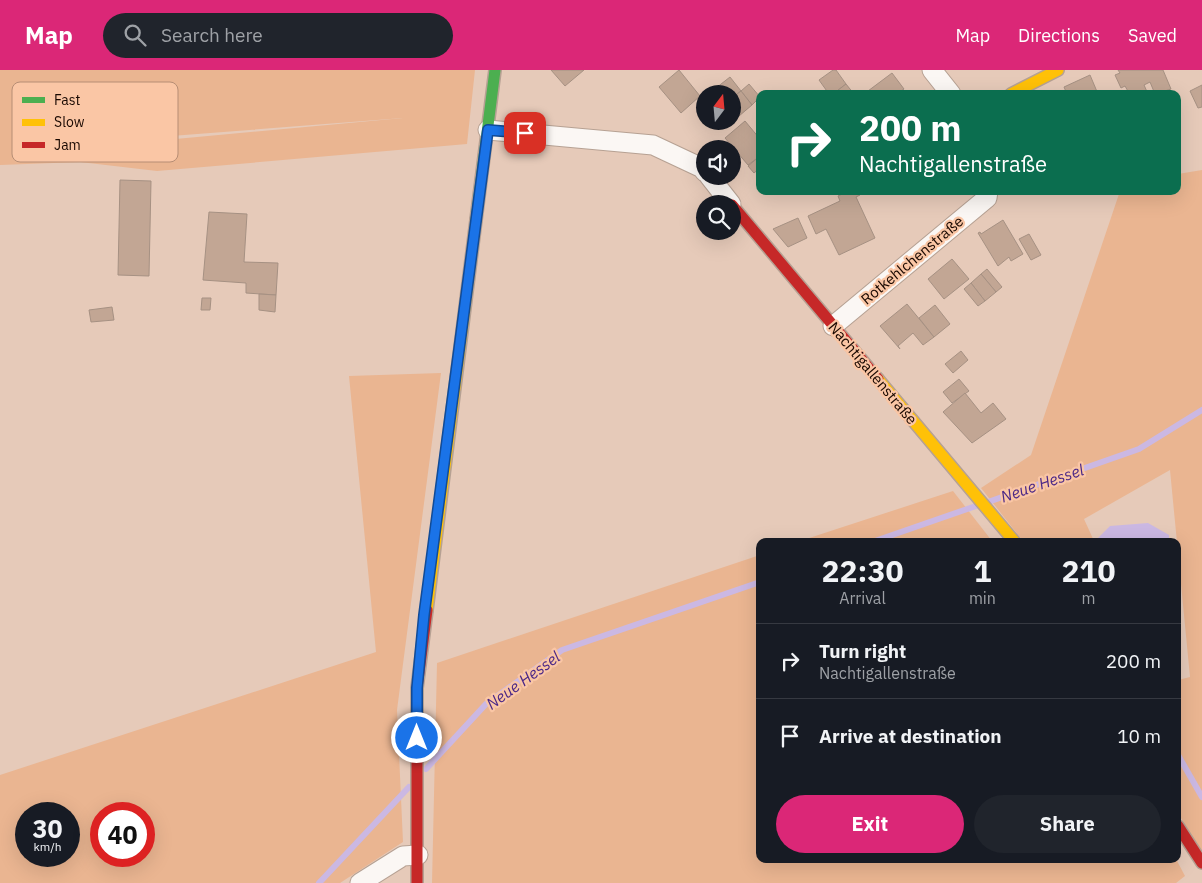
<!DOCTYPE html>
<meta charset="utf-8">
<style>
:root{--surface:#171b24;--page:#20242c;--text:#f1f3f6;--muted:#9ea1a6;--line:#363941;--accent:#db2777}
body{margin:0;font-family:"IBM Plex Sans",sans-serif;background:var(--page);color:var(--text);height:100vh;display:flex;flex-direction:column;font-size:19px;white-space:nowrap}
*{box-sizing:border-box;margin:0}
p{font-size:16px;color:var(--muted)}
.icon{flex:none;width:28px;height:28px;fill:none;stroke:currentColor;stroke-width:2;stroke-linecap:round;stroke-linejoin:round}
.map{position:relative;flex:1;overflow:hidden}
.drawer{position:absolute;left:756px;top:468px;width:425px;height:325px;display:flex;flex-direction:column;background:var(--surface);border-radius:10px;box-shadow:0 5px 20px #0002}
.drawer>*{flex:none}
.banner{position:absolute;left:756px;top:20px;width:425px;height:105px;border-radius:10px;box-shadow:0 5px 20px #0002;background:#0b6e4f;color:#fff;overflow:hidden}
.needle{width:32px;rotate:16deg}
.controls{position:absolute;left:696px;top:15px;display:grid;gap:10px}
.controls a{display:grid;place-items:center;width:45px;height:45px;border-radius:50%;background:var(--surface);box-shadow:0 5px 20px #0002;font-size:25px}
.speed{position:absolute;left:15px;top:732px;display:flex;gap:10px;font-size:25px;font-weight:700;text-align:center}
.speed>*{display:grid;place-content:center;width:65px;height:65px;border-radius:50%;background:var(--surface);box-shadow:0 5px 20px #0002;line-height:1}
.speed small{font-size:12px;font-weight:400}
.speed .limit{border:8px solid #d22;background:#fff;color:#111}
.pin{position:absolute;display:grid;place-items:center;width:42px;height:42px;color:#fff;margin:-21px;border-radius:10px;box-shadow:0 2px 8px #0006}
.me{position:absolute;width:55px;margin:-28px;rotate:0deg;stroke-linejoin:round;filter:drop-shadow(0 0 4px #0008)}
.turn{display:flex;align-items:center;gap:18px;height:105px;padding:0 20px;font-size:22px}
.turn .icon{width:65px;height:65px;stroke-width:2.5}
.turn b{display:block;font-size:35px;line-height:42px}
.eta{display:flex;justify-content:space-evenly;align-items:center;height:85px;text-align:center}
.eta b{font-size:30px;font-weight:700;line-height:35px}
.primary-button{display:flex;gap:10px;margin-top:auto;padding:10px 20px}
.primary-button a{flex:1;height:58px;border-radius:30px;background:var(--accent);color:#fff;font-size:20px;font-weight:700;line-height:58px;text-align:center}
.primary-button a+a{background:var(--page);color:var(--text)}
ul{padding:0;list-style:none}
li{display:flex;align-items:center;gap:15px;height:75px;padding:0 20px;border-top:1px solid var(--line)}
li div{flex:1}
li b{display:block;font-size:19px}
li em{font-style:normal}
header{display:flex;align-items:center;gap:30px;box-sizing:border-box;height:70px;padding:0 25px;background:var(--accent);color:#fff}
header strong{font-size:24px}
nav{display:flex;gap:28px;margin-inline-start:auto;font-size:18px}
.search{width:350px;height:45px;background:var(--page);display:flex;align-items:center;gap:12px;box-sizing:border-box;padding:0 18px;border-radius:28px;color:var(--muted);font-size:19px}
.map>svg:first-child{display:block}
.green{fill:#eab591;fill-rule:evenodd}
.water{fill:#cbb8e3}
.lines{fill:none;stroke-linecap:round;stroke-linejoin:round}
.stream{stroke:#cbb8e3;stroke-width:6}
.building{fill:#c2a694;stroke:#a69183}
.street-casing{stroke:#b6a193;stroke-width:21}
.fast-casing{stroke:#b6a193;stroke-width:14}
.slow-casing{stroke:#b6a193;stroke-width:14}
.jam-casing{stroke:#b6a193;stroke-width:14}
.street{stroke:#fbf7f4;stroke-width:19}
.fast{stroke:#4caf50;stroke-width:11}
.slow{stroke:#ffc107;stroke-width:11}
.jam{stroke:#c62828;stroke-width:11}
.route-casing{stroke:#114b97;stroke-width:12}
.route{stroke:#1a73e8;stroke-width:9}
.labels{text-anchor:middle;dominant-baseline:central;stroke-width:4.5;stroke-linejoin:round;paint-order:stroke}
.street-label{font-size:15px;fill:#190801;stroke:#fac6a5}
.water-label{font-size:16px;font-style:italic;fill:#4a2787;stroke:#fac6a5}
.key{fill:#fac6a5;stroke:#b68d74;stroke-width:1}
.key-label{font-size:14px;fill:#190801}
</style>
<header>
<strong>Map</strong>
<div class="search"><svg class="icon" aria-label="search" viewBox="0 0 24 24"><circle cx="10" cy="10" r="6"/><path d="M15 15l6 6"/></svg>Search here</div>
<nav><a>Map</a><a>Directions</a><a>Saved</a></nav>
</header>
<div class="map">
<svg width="1202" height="813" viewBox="0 0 1202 813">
<rect width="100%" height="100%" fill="#e6cab9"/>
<g class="green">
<path d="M 0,0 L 475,0 L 467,74 L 157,101 L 80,92 L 0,95 ZM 403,48 L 122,74 L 86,89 L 119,70 Z"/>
<path d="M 1202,100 L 1202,784 L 1178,743 L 1178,610 L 1190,607 L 1170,400 L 1084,449 L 1094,471 L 1023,471 L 981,418 L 1031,385 L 1120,121 L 1178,121 L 1178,104 Z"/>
<path d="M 441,303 L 397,640 L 403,772 L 340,813 L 0,813 L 0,705 L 376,582 L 349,306 ZM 26,744 L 69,744 L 69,786 L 26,786 ZM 101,744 L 144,744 L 144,786 L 101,786 Z"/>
<path d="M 953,421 L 992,471 L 800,471 Z"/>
<path d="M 760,485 L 760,789 L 1176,789 L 1185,806 L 1176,813 L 432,813 L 437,593 Z"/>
</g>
<path class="water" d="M 1148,453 L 1169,465 L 1169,471 L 1095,471 L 1110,456 Z"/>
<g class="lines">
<g class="stream">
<path d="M 988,432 L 1139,379 L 1202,340"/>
<path d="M 875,471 L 976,436"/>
<path d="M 1178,685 L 1202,727"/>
<path d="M 426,699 L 486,634 L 562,580 L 760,512"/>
<path d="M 319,813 L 409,717"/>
</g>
</g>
<g class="building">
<path d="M 551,0 L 584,0 L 565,16 Z"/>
<path d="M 679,0 L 700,26 L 681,43 L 659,17 Z"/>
<path d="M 833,0 L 836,0 L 846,14 L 833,24 L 829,24 L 819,10 Z"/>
<path d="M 1118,0 L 1163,0 L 1171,19 L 1155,24 L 1150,12 L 1144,15 L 1148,24 L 1129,23 L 1125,16 L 1121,18 L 1115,5 L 1120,3 Z"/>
<path d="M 892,3 L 904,19 L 901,21 L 903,24 L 864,24 Z"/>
<path d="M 1090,5 L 1098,24 L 1067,24 L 1064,17 Z"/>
<path d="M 730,7 L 741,21 L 732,28 L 732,24 L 720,24 L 716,18 Z"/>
<path d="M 749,14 L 760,27 L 752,35 L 741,21 Z"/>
<path d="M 846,14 L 854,24 L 833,24 Z"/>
<path d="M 1202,15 L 1202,37 L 1198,38 L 1190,21 Z"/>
<path d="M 741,21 L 752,35 L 739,46 L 732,38 L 732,28 Z"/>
<path d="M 745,51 L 760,69 L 760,86 L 748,95 L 725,68 Z"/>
<path d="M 760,86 L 760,98 L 754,103 L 748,96 Z"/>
<path d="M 120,110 L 151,111 L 149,206 L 118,205 Z"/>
<path d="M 848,121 L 858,121 L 860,125 L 856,127 L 875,168 L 839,185 L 826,159 L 816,164 L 808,146 L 840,131 L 838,126 Z"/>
<path d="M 209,142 L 247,144 L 244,192 L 278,193 L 276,225 L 246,223 L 246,213 L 203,210 Z"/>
<path d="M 798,148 L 807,168 L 788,177 L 773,159 Z"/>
<path d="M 1003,150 L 1023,184 L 1011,191 L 1009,187 L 998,196 L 978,163 L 980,162 L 981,164 Z"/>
<path d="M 1029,164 L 1041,185 L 1031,190 L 1019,169 Z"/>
<path d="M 952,189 L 969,209 L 944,229 L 928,209 Z"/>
<path d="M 987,199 L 1002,217 L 996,222 L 981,204 Z"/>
<path d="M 981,204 L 996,222 L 985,231 L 971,213 Z"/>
<path d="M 971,213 L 985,231 L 978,236 L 964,219 Z"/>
<path d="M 259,224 L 276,225 L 275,242 L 259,240 Z"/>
<path d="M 202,228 L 211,228 L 210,240 L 201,240 Z"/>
<path d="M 907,234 L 934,267 L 923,275 L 913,263 L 898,276 L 900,279 L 880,256 Z"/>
<path d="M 935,235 L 950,254 L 934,267 L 919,248 Z"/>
<path d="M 112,237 L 114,250 L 91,252 L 89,240 Z"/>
<path d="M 961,281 L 968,290 L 953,303 L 945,294 Z"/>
<path d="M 959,309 L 969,321 L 952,333 L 943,322 Z"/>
<path d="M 965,323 L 981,343 L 993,333 L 1006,349 L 972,373 L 943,342 Z"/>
</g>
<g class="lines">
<defs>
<g id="street">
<path d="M 932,0 L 951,24"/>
<path d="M 488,60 L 653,75 L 702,98 L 705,102"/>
<path d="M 709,106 L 731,134"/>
<path d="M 833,256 L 987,128 L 988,121"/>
<path d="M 360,813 L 403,786 L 418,785"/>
</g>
<path id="fast" d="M 476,150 L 495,0"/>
<g id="slow">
<path d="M 1011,24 L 1058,0"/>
<path d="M 878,309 L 1014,471"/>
<path d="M 427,540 L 476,150"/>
</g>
<g id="jam">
<path d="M 732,135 L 878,309"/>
<path d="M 1178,756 L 1202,793"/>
<path d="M 417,813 L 417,618 L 427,540"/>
</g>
</defs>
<use href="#street" class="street-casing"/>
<use href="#fast" class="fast-casing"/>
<use href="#slow" class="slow-casing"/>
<use href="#jam" class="jam-casing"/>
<use href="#street" class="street"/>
<use href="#fast" class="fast"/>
<use href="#slow" class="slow"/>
<use href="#jam" class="jam"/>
</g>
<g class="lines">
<defs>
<path id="route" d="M 417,668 L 417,618 L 424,545 L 488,60 L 525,63"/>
</defs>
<use href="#route" class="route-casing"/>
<use href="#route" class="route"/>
</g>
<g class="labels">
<g class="street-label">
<text transform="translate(912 190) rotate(-40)">Rotkehlchenstraße</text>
<text transform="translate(873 303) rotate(50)">Nachtigallenstraße</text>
</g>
<g class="water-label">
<text transform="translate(1042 413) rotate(-19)">Neue Hessel</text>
<text transform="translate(523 610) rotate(-36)">Neue Hessel</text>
</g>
</g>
<rect x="12" y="12" width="166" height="80" rx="8" class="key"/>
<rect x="22" y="27" width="23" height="6" fill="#4caf50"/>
<rect x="22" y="49" width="23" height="7" fill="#ffc107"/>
<rect x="22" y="72" width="23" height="6" fill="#c62828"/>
<g class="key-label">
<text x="54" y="35">Fast</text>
<text x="54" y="57">Slow</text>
<text x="54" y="80">Jam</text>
</g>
</svg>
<div class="controls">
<a><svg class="needle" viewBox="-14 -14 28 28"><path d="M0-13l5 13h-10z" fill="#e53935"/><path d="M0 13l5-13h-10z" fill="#9ea1a6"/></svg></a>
<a><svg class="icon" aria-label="sound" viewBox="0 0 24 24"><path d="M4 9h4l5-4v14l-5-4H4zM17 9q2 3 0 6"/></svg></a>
<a><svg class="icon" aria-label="search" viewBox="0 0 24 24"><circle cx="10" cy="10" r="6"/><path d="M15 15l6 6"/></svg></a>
</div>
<div class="speed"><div>30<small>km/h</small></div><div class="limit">40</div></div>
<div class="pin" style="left:525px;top:63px;background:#d93025"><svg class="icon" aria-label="arrive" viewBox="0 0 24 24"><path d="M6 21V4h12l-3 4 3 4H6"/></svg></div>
<svg class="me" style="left:417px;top:668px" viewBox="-20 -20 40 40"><circle r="17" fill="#1a73e8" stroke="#fff" stroke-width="3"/><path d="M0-11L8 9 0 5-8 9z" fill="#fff"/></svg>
<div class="banner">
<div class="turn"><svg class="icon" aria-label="right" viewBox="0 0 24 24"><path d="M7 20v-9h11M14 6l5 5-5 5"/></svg><div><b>200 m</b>Nachtigallenstraße</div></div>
</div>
<section class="drawer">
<div class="eta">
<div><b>22:30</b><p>Arrival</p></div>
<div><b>1</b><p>min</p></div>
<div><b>210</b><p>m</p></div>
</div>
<ul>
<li><svg class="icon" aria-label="right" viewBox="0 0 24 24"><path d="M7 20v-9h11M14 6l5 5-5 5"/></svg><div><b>Turn right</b><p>Nachtigallenstraße</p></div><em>200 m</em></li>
<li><svg class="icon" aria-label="arrive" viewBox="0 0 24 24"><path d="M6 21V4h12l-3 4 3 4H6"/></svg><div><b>Arrive at destination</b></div><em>10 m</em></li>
</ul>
<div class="primary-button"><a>Exit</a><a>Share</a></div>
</section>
</div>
